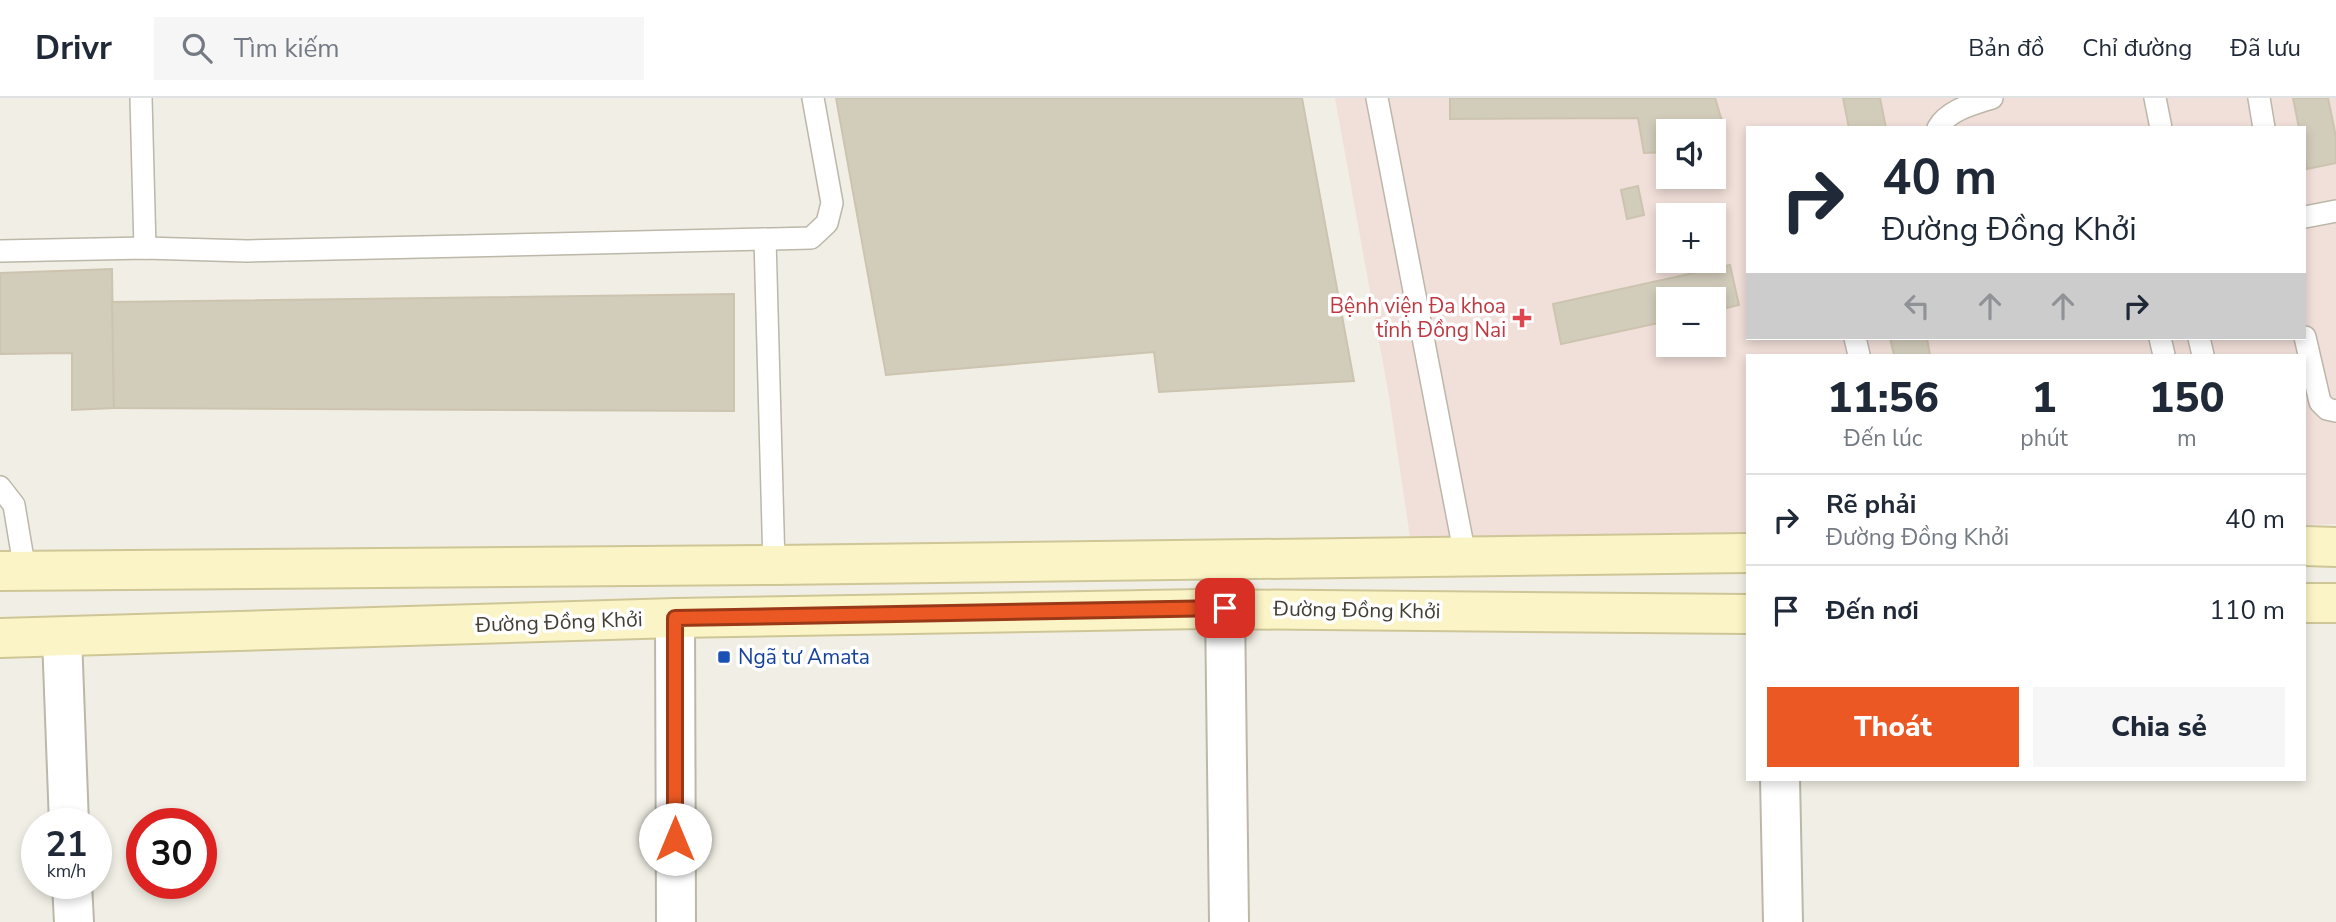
<!DOCTYPE html>
<html lang="vi">
<meta charset="utf-8">
<style>
:root{--surface:#fff;--page:#f6f6f7;--text:#1f2937;--muted:#747a83;--line:#e0e1e3;--accent:#eb5823}
body{margin:0;font-family:"Nunito Sans",sans-serif;background:var(--page);color:var(--text);height:100vh;display:flex;flex-direction:column;font-size:26px;white-space:nowrap}
*{box-sizing:border-box;margin:0}
p{font-size:23px;color:var(--muted)}
.icon{flex:none;width:38px;height:38px;fill:none;stroke:currentColor;stroke-width:2;stroke-linecap:round;stroke-linejoin:round}
.map{position:relative;flex:1;overflow:hidden}
.details{position:absolute;left:1746px;top:256px;width:560px;height:427px;display:flex;flex-direction:column;background:var(--surface);border-radius:0px;box-shadow:0 4px 10px #0003}
.details>*{flex:none}
.banner{position:absolute;left:1746px;top:28px;width:560px;height:214px;border-radius:0px;box-shadow:0 4px 10px #0003;background:#fff;color:var(--text);overflow:hidden}
.tools{position:absolute;left:1656px;top:21px;display:grid;gap:14px}
.tools a{display:grid;place-items:center;width:70px;height:70px;border-radius:0px;background:var(--surface);box-shadow:0 4px 10px #0003;font-size:35px}
.speed{position:absolute;left:21px;top:710px;display:flex;gap:14px;font-size:35px;font-weight:700;text-align:center}
.speed>*{display:grid;place-content:center;width:91px;height:91px;border-radius:50%;background:var(--surface);box-shadow:0 4px 10px #0003;line-height:1}
.speed small{font-size:18px;font-weight:400}
.speed .limit{border:10px solid #d22;background:#fff;color:#111}
.pin{position:absolute;display:grid;place-items:center;width:60px;height:60px;color:#fff;margin:-30px;border-radius:14px;box-shadow:0 4px 10px #0006}
.me{position:absolute;width:77px;margin:-38px;rotate:0deg;stroke-linejoin:round;filter:drop-shadow(0 0 5px #0008)}
.turn{display:flex;align-items:center;gap:24px;height:147px;padding:0 21px;font-size:32px}
.turn .icon{width:91px;height:91px;stroke-width:2.5}
.turn b{display:block;font-size:49px;line-height:60px}
.lanes{display:flex;align-items:center;height:66px;padding:0 21px;background:#0003;justify-content:center;gap:35px;direction:ltr}
.lanes .off{opacity:.35}
.eta{display:flex;justify-content:space-evenly;align-items:center;height:119px;text-align:center}
.eta b{font-size:42px;font-weight:800;line-height:49px}
.button{display:flex;gap:14px;margin-top:auto;padding:14px 21px}
.button a{flex:1;height:80px;border-radius:0px;background:var(--accent);color:#fff;font-size:28px;font-weight:800;line-height:80px;text-align:center}
.button a+a{background:var(--page);color:var(--text)}
ul{padding:0;list-style:none}
li{display:flex;align-items:center;gap:21px;height:91px;padding:0 21px;border-top:2px solid var(--line)}
li div{flex:1}
li b{display:block;font-size:26px}
li em{font-style:normal}
header{display:flex;align-items:center;gap:42px;box-sizing:border-box;height:98px;padding:0 35px;background:var(--surface);border-bottom:2px solid var(--line)}
header strong{font-size:33px}
nav{display:flex;gap:38px;margin-inline-start:auto;font-size:24px}
.search{width:490px;height:63px;background:var(--page);display:flex;align-items:center;gap:18px;box-sizing:border-box;padding:0 24px;border-radius:0px;color:var(--muted);font-size:26px}
.map>svg:first-child{display:block}
.medical{fill:#f1dfd9;fill-rule:evenodd}
.building{fill:#d2ccbb;stroke:#ccc4af;stroke-width:2}
.lines{fill:none;stroke-linecap:round;stroke-linejoin:round}
.lane-casing{stroke:#bcb7a9;stroke-width:24}
.street-casing{stroke:#bcb7a9;stroke-width:42}
.secondary-casing{stroke:#cec697;stroke-width:42}
.lane{stroke:#fff;stroke-width:21}
.street{stroke:#fff;stroke-width:38}
.secondary{stroke:#fbf4c6;stroke-width:38}
.route-casing{stroke:#993917;stroke-width:18}
.route{stroke:#eb5823;stroke-width:12}
.health-dot{fill:#e0444e;stroke:#fff;stroke-width:2.5}
.transit-dot{fill:#1a4fb4;stroke:#fff;stroke-width:2.5}
.labels{text-anchor:middle;dominant-baseline:central;stroke-width:7;stroke-linejoin:round;paint-order:stroke}
.health-label{font-size:21px;fill:#be3a42;stroke:#fff;text-anchor:end}
.street-label{font-size:21px;fill:#433f35;stroke:#fff}
.transit-label{font-size:21px;fill:#164399;stroke:#fff;text-anchor:start}
</style>
<header>
<strong>Drivr</strong>
<div class="search"><svg class="icon" aria-label="search" viewBox="0 0 24 24"><circle cx="10" cy="10" r="6"/><path d="M15 15l6 6"/></svg>Tìm kiếm</div>
<nav><a>Bản đồ</a><a>Chỉ đường</a><a>Đã lưu</a></nav>
</header>
<div class="map">
<svg width="2336" height="824" viewBox="0 0 2336 824">
<rect width="100%" height="100%" fill="#f1efe5"/>
<path class="medical" d="M 1335,0 L 2336,0 L 2336,426 L 2305,427 L 2305,257 L 1748,257 L 1748,436 L 1410,439 L 1389,298 ZM 1748,30 L 2305,30 L 2305,240 L 1748,240 ZM 1668,33 L 1713,33 L 1713,79 L 1668,79 ZM 1668,117 L 1713,117 L 1713,163 L 1668,163 ZM 1668,201 L 1713,201 L 1713,247 L 1668,247 Z"/>
<g class="building">
<path d="M 836,0 L 1302,0 L 1354,283 L 1159,294 L 1154,254 L 886,277 Z"/>
<path d="M 1450,0 L 1715,0 L 1722,23 L 1694,33 L 1668,33 L 1668,54 L 1644,55 L 1638,20 L 1450,21 Z"/>
<path d="M 1843,0 L 1880,0 L 1886,30 L 1849,30 Z"/>
<path d="M 2293,0 L 2328,0 L 2336,39 L 2336,65 L 2307,71 L 2305,57 L 2305,30 L 2299,30 Z"/>
<path d="M 1638,88 L 1644,117 L 1627,121 L 1621,92 Z"/>
<path d="M 1730,167 L 1739,207 L 1713,213 L 1713,201 L 1668,201 L 1668,223 L 1561,246 L 1553,206 Z"/>
<path d="M 112,171 L 114,310 L 72,312 L 72,255 L 0,256 L 0,175 Z"/>
<path d="M 734,196 L 734,313 L 114,310 L 112,204 Z"/>
<path d="M 1890,240 L 1927,240 L 1930,257 L 1894,257 Z"/>
</g>
<g class="lines">
<defs>
<g id="lane">
<path d="M 141,0 L 145,150"/>
<path d="M 1377,0 L 1465,458"/>
<path d="M 2155,0 L 2161,30"/>
<path d="M 2259,0 L 2264,30"/>
<path d="M 1938,30 C 1948,12 1973,6 1992,0"/>
<path d="M 2305,119 L 2336,113"/>
<path d="M 765,141 L 774,467"/>
<path d="M 0,153 L 145,150 L 247,153 L 811,140 L 827,125 L 832,105 L 813,0"/>
<path d="M 2305,239 L 2320,304 L 2327,311 L 2336,313"/>
<path d="M 1855,240 L 1859,257"/>
<path d="M 2160,240 L 2164,257"/>
<path d="M 2199,240 L 2203,257"/>
<path d="M 0,389 L 14,407 L 25,473"/>
</g>
<g id="street">
<path d="M 1225,510 L 1229,824"/>
<path d="M 675,520 L 676,824"/>
<path d="M 62,539 L 69,726"/>
<path d="M 1780,681 L 1783,824"/>
<path d="M 72,786 L 74,824"/>
</g>
<g id="secondary">
<path d="M 2305,448 L 2336,449"/>
<path d="M 0,473 L 774,467 L 1748,455"/>
<path d="M 2305,505 L 2336,505"/>
<path d="M 0,540 L 675,520 L 1202,511 L 1748,516"/>
</g>
</defs>
<use href="#lane" class="lane-casing"/>
<use href="#street" class="street-casing"/>
<use href="#secondary" class="secondary-casing"/>
<use href="#lane" class="lane"/>
<use href="#street" class="street"/>
<use href="#secondary" class="secondary"/>
</g>
<g class="lines">
<defs>
<path id="route" d="M 675,741 L 675,520 L 1225,510"/>
</defs>
<use href="#route" class="route-casing"/>
<use href="#route" class="route"/>
</g>
<path class="health-dot" d="M1518.5 209.5h7v7h7v7h-7v7h-7v-7h-7v-7h7z"/>
<rect class="transit-dot" x="717" y="552" width="14" height="14" rx="3.5"/>
<g class="labels">
<g class="health-label">
<text x="1506" y="208">Bệnh viện Đa khoa<tspan x="1506" dy="24">tỉnh Đồng Nai</tspan></text>
</g>
<g class="street-label">
<text transform="translate(1357 512) rotate(1)">Đường Đồng Khởi</text>
<text transform="translate(559 524) rotate(-2)">Đường Đồng Khởi</text>
</g>
<g class="transit-label">
<text x="738" y="559">Ngã tư Amata</text>
</g>
</g>
</svg>
<div class="tools">
<a><svg class="icon" aria-label="sound" viewBox="0 0 24 24"><path d="M4 9h4l5-4v14l-5-4H4zM17 9q2 3 0 6"/></svg></a>
<a>+</a>
<a>−</a>
</div>
<div class="speed"><div>21<small>km/h</small></div><div class="limit">30</div></div>
<div class="pin" style="left:1225px;top:510px;background:#d93025"><svg class="icon" aria-label="arrive" viewBox="0 0 24 24"><path d="M6 21V4h12l-3 4 3 4H6"/></svg></div>
<svg class="me" style="left:675px;top:741px" viewBox="-20 -20 40 40"><circle r="19" fill="#fff"/><path d="M0-13L10 11 0 6-10 11z" fill="#eb5823"/></svg>
<div class="banner">
<div class="turn"><svg class="icon" aria-label="right" viewBox="0 0 24 24"><path d="M7 20v-9h11M14 6l5 5-5 5"/></svg><div><b>40 m</b>Đường Đồng Khởi</div></div>
<div class="lanes"><svg class="icon off" aria-label="left" viewBox="0 0 24 24"><path d="M17 20v-9H6M10 6l-5 5 5 5"/></svg><svg class="icon off" aria-label="ahead" viewBox="0 0 24 24"><path d="M12 20V5M6 11l6-6 6 6"/></svg><svg class="icon off" aria-label="ahead" viewBox="0 0 24 24"><path d="M12 20V5M6 11l6-6 6 6"/></svg><svg class="icon" aria-label="right" viewBox="0 0 24 24"><path d="M7 20v-9h11M14 6l5 5-5 5"/></svg></div>
</div>
<section class="details">
<div class="eta">
<div><b>11:56</b><p>Đến lúc</p></div>
<div><b>1</b><p>phút</p></div>
<div><b>150</b><p>m</p></div>
</div>
<ul>
<li><svg class="icon" aria-label="right" viewBox="0 0 24 24"><path d="M7 20v-9h11M14 6l5 5-5 5"/></svg><div><b>Rẽ phải</b><p>Đường Đồng Khởi</p></div><em>40 m</em></li>
<li><svg class="icon" aria-label="arrive" viewBox="0 0 24 24"><path d="M6 21V4h12l-3 4 3 4H6"/></svg><div><b>Đến nơi</b></div><em>110 m</em></li>
</ul>
<div class="button"><a>Thoát</a><a>Chia sẻ</a></div>
</section>
</div>
